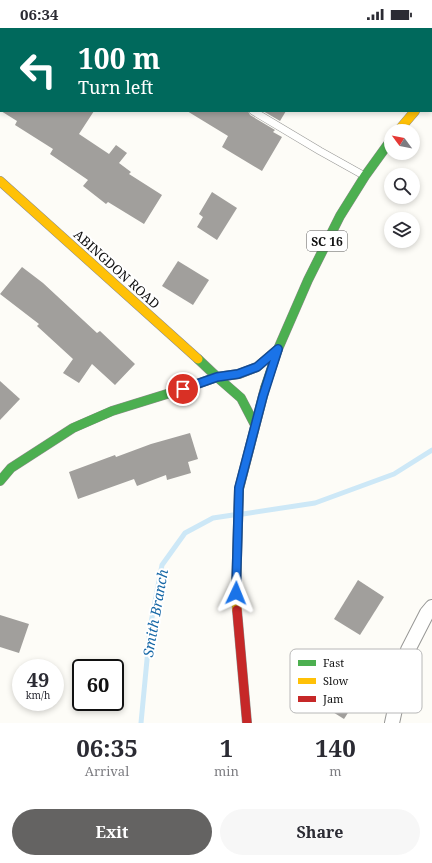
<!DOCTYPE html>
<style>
:root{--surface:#fff;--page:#f7f7f7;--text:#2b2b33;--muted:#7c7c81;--accent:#646362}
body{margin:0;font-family:"Noto Serif",serif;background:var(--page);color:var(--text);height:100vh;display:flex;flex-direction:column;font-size:15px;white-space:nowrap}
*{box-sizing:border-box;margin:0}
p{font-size:13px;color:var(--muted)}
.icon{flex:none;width:22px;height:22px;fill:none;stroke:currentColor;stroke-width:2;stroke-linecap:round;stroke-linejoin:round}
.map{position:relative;height:695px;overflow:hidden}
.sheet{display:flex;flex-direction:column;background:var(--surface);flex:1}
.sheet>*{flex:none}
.guide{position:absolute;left:0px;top:0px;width:432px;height:84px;box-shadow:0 2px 6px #0003;background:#00695c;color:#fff;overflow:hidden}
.needle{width:26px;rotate:302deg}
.buttons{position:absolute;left:384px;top:96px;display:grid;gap:8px}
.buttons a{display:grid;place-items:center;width:36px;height:36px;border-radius:50%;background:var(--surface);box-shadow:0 2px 6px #0003;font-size:20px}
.speed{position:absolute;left:12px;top:631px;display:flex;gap:8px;font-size:20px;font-weight:700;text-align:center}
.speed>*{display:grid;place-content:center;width:52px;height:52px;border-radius:50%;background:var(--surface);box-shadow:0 2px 6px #0003;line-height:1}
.speed small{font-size:10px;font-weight:400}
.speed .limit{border:2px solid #111;border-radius:6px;background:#fff;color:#111}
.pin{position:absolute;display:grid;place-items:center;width:34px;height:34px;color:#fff;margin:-17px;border:2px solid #fff;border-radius:50%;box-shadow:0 1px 4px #0007}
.me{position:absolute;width:44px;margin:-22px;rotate:2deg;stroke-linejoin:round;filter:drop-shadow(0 0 3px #0008)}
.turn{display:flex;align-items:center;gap:14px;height:84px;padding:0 12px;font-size:18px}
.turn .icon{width:52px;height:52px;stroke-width:2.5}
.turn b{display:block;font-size:28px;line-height:34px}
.eta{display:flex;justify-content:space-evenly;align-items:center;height:68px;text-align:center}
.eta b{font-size:24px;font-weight:700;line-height:28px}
.button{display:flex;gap:8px;margin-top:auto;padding:8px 12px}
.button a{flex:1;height:46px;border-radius:24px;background:var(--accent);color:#fff;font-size:16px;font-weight:700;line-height:46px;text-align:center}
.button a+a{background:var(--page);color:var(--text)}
.status{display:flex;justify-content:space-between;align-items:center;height:28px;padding:0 20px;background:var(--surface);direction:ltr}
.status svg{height:11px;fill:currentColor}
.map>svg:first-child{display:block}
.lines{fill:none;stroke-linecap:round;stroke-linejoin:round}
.stream{stroke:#cde8f7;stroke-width:5}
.building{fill:#a19f9c}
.lane-casing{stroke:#979795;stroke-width:8}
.street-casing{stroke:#979795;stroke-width:16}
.fast-casing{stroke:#8e8d8b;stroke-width:10}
.slow-casing{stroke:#8e8d8b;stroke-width:10}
.jam-casing{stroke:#8e8d8b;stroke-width:10}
.lane{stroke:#fffffe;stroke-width:7}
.street{stroke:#fffffe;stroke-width:14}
.fast{stroke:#4caf50;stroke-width:9}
.slow{stroke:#ffc107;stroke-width:9}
.jam{stroke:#c62828;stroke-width:9}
.route-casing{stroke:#114b97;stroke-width:10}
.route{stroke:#1a73e8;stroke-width:7}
.labels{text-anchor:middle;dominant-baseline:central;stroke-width:4;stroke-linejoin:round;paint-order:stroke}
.shield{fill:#fff;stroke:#585858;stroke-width:1}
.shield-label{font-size:12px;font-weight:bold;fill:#111}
.street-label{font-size:13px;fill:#111;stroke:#fff}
.water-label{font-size:14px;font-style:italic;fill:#1768a6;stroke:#fff}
.key{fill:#fff;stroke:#b8b8b8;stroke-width:1}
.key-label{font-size:11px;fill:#111}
</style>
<div class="status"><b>06:34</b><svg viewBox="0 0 49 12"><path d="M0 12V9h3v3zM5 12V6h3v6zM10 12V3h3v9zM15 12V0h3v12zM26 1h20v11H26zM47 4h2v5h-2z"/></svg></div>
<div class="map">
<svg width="432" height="695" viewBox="0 0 432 695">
<rect width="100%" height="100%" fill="#fdfcf7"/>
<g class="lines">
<g class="stream">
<path d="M 243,486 L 315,475 L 394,446 L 432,422"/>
<path d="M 141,695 L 150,600 L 162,537 L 185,505 L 213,490 L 233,487"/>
</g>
</g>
<g class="building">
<path d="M 1,83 L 94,83 L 79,106 L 109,126 L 116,117 L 127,125 L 119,135 L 131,144 L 129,146 L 162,167 L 144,196 L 108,174 L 106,176 L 83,158 L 88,152 L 50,126 L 53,121 L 15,97 L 17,93 Z"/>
<path d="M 187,83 L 248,83 L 250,87 L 275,102 L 273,104 L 282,109 L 262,143 L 222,119 L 228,108 Z"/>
<path d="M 263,83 L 286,83 L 280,93 Z"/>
<path d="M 212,164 L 237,180 L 217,212 L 197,199 L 203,189 L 199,186 Z"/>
<path d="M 178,233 L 209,252 L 193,277 L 162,258 Z"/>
<path d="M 22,239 L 43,255 L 97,305 L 100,303 L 135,336 L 115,357 L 92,336 L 79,355 L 63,345 L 73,331 L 37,298 L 39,296 L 0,266 Z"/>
<path d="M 0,353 L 20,371 L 0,392 Z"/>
<path d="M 190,405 L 198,431 L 188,434 L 191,445 L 167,452 L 166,447 L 137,458 L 134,451 L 78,471 L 69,444 L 115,427 L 116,429 L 151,416 Z"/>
<path d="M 358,552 L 384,569 L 360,607 L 334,591 Z"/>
<path d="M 0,587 L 29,596 L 19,625 L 0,619 Z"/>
<path d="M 338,647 L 362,663 L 344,691 L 320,676 Z"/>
</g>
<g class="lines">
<defs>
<path id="lane" d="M 253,83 L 320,123 L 363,147"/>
<g id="street">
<path d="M 391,0 L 392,1"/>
<path d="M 431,23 L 432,24"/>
<path d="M 392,695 L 408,622 L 427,585 L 432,579"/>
</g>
<g id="fast">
<path d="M 217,349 L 241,370 L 255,397"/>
<path d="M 265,360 L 278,321 L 308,252 L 340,188 L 365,148 L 391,112"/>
<path d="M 0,453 L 11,440 L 73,400 L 112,383 L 183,361 L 217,349 L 198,331"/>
</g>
<g id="slow">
<path d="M 431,65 L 432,63"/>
<path d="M 398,103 L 415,83"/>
<path d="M 0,153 L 198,331"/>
<path d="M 217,349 L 239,346 L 257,339 L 278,321"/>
<path d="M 237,582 L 236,565 L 239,461 L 265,360"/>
</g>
<path id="jam" d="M 237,582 L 247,695"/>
</defs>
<use href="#lane" class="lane-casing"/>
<use href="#street" class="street-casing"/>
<use href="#fast" class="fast-casing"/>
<use href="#slow" class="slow-casing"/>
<use href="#jam" class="jam-casing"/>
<use href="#lane" class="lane"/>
<use href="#street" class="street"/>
<use href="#fast" class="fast"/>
<use href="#slow" class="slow"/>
<use href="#jam" class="jam"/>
</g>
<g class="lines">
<defs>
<path id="route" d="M 183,361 L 217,349 L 238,346 L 257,339 L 278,321 L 263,368 L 239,460 L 236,565"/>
</defs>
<use href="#route" class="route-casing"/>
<use href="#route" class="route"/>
</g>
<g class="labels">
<rect class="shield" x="307" y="203" width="40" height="20" rx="3"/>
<g class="shield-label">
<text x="327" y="213">SC 16</text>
</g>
<g class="street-label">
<text transform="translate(117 241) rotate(42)">ABINGDON ROAD</text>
</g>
<g class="water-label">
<text transform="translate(155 585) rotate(-80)">Smith Branch</text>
</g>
</g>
<rect x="290" y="621" width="132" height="64" rx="6" class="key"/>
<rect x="298" y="632" width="18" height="6" fill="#4caf50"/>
<rect x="298" y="650" width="18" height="6" fill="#ffc107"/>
<rect x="298" y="668" width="18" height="6" fill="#c62828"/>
<g class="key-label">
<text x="323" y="639">Fast</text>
<text x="323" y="657">Slow</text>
<text x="323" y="675">Jam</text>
</g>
</svg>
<div class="buttons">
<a><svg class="needle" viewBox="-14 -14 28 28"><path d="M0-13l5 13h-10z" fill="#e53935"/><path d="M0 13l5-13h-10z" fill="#7c7c81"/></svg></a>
<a><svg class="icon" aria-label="search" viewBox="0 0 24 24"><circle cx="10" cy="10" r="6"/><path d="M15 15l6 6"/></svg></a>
<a><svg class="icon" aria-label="layers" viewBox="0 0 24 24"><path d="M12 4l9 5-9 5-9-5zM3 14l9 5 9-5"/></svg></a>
</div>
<div class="speed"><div>49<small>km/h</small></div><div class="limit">60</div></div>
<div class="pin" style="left:183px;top:361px;background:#d93025"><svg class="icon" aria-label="arrive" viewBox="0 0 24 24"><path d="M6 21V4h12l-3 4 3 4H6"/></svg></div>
<svg class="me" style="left:236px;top:565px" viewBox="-20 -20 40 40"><path d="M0-17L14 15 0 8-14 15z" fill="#1a73e8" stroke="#fff" stroke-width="4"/></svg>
<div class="guide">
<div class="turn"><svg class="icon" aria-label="left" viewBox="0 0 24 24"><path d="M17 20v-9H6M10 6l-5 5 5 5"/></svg><div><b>100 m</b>Turn left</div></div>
</div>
</div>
<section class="sheet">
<div class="eta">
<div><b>06:35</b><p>Arrival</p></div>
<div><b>1</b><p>min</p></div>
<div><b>140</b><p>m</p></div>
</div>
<div class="button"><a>Exit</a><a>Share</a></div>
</section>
